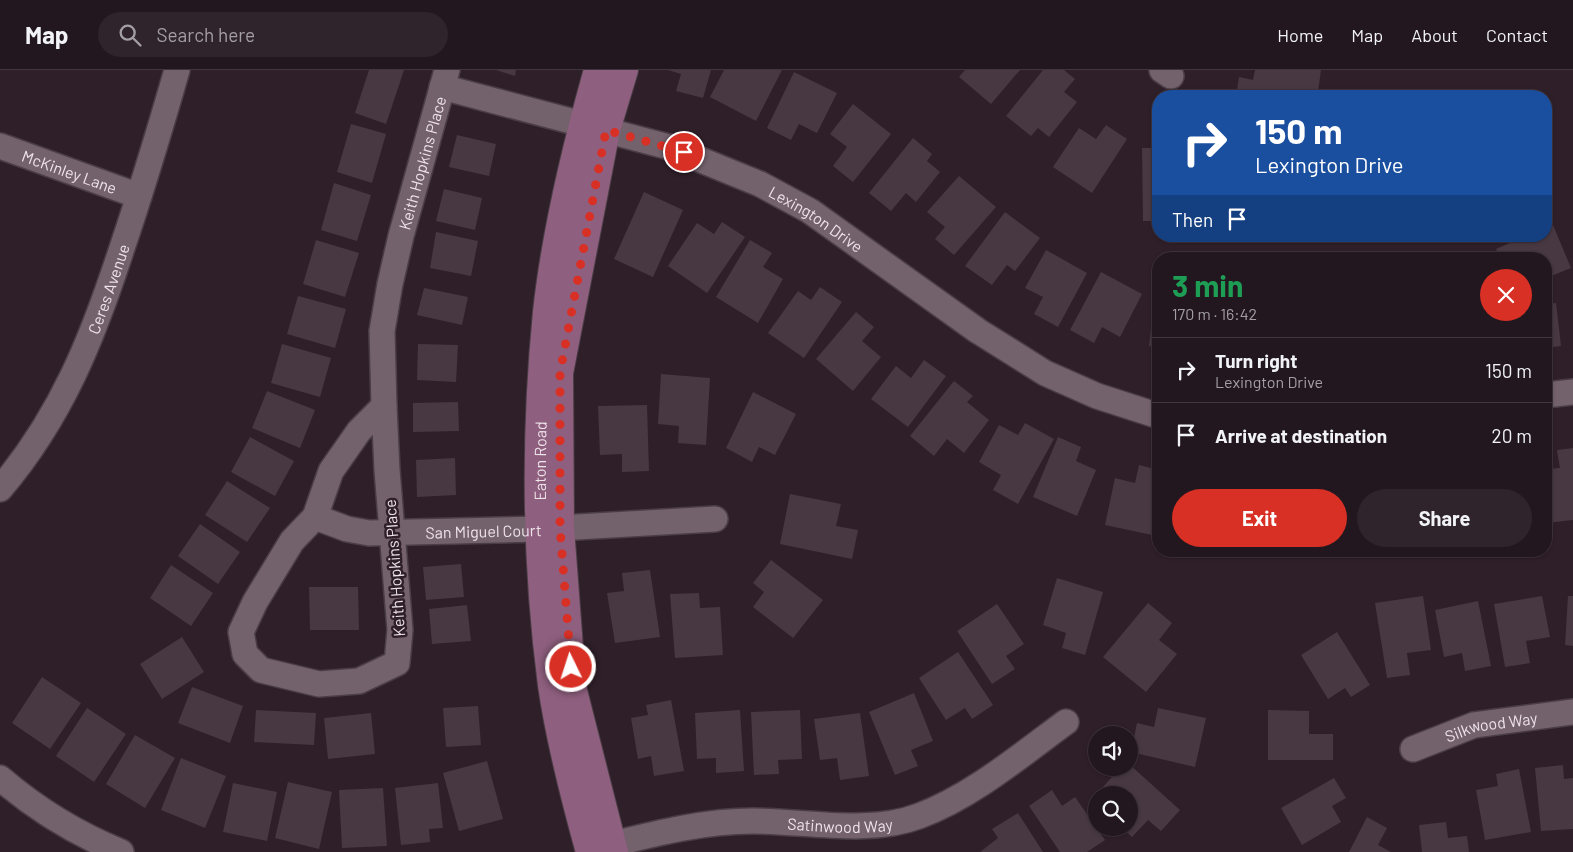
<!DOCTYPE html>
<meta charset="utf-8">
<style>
:root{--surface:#23171f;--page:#2f242c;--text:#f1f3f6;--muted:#a39fa4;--line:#40363d;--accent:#d93025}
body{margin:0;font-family:Barlow,sans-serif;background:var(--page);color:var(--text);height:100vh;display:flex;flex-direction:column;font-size:19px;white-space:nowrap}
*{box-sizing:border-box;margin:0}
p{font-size:16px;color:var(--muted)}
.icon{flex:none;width:28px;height:28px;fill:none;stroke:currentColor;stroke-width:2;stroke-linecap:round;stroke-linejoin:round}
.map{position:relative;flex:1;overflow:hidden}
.panel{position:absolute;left:1152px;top:182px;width:400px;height:305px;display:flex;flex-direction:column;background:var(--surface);border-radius:20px;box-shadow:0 1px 4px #0004,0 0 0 1px var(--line)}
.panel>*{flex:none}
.guide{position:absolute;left:1152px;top:20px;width:400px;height:152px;border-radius:20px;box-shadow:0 1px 4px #0004,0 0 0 1px var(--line);background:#1a4fa0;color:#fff;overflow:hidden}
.tools{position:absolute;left:1088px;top:656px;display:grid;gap:10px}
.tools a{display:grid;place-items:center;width:50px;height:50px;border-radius:50%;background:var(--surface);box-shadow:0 1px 4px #0004,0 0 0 1px var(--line);font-size:25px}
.pin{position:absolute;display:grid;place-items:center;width:42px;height:42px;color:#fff;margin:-21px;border:2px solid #fff;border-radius:50%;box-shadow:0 1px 5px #0007}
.me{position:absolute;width:55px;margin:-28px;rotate:356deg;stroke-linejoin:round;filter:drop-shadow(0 0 4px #0008)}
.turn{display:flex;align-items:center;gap:18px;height:105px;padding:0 20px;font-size:22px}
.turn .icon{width:65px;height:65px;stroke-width:2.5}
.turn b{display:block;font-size:35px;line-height:42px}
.then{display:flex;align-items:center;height:48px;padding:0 20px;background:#0003;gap:10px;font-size:19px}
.round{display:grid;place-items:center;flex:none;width:52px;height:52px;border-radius:26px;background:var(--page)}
.head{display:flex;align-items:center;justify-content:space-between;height:85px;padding:0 20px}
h1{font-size:30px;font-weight:700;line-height:38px;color:#1e9e55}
.cta{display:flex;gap:10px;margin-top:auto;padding:10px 20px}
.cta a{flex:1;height:58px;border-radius:30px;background:var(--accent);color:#fff;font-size:20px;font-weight:700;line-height:58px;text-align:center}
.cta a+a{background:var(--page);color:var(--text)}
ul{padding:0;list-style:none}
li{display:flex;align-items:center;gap:15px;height:65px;padding:0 20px;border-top:1px solid var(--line)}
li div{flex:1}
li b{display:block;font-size:19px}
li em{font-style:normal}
header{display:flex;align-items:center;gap:30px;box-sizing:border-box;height:70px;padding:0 25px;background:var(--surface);border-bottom:1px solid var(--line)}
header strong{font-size:24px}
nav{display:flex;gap:28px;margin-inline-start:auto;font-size:18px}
.search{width:350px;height:45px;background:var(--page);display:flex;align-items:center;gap:12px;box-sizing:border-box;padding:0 18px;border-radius:28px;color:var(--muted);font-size:19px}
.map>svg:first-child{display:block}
.building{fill:#483842}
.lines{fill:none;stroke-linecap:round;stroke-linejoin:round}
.street-casing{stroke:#4a3d45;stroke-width:28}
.secondary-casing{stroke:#4a3d45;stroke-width:30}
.street{stroke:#73616c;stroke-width:25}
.secondary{stroke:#8e5f7e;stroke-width:28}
.route{stroke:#d93025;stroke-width:9;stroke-dasharray:0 16.2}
.labels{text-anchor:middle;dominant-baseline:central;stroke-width:5;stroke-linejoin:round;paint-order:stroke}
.street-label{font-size:16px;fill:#eee3e9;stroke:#2f1f29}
</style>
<header>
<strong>Map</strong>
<div class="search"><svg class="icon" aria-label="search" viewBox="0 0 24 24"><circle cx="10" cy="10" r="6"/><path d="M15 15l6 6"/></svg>Search here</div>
<nav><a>Home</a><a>Map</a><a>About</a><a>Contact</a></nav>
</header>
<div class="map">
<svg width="1573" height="782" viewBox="0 0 1573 782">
<rect width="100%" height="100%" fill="#2f1f29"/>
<g class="building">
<path d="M 369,0 L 404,0 L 386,54 L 355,43 Z"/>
<path d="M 496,0 L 516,0 L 515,6 Z"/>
<path d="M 668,0 L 711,0 L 703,28 L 676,21 L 681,4 Z"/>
<path d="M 724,0 L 782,0 L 756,51 L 710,27 Z"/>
<path d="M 965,0 L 1020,0 L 991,34 L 959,7 Z"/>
<path d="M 1043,0 L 1064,0 L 1075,9 L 1064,22 L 1077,32 L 1049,67 L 1038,58 L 1031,66 L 1006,46 Z"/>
<path d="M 1255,0 L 1321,0 L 1318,22 L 1305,19 L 1304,26 L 1236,26 L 1239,7 L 1253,10 Z"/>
<path d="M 794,2 L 837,23 L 817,63 L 799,54 L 791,70 L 767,58 Z"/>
<path d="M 853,34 L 891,64 L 853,112 L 833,96 L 847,77 L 830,64 Z"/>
<path d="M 351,54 L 386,64 L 372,113 L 337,102 Z"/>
<path d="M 1106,55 L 1127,69 L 1092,123 L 1053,97 L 1079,58 L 1096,69 Z"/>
<path d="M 457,65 L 496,74 L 489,106 L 449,97 Z"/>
<path d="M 913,68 L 932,84 L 927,91 L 940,102 L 916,132 L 906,123 L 891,141 L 869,123 Z"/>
<path d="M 1142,78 L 1159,78 L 1159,151 L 1143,151 Z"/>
<path d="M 959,106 L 996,137 L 954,185 L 935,169 L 945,157 L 927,142 Z"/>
<path d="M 334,113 L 371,125 L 357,171 L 321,160 Z"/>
<path d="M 444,119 L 482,128 L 475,160 L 436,151 Z"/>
<path d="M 644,122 L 683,140 L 653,207 L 614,189 Z"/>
<path d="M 1005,142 L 1040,168 L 1015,201 L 1007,195 L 992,215 L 965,196 Z"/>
<path d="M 722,152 L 745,167 L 707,223 L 668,196 L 697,153 L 714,164 Z"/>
<path d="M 1553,155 L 1571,198 L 1546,208 L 1546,189 L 1500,189 L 1496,179 L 1526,166 L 1546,166 L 1546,158 Z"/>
<path d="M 436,162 L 478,171 L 471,206 L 430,198 Z"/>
<path d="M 316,170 L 359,183 L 345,227 L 303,214 Z"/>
<path d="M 750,170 L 772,183 L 763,197 L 783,209 L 758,253 L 716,227 Z"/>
<path d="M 1046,180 L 1087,203 L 1058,257 L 1034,244 L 1043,227 L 1025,218 Z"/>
<path d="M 1101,202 L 1142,224 L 1120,267 L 1102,257 L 1094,273 L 1070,260 Z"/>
<path d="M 820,217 L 842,232 L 804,288 L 768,263 L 798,221 L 811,230 Z"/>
<path d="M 424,218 L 468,227 L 462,255 L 417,245 Z"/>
<path d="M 1155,222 L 1159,223 L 1159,277 L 1149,276 Z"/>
<path d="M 298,226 L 346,239 L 335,278 L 287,264 Z"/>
<path d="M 1556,233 L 1561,276 L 1546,278 L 1546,234 Z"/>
<path d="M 856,242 L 874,257 L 862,271 L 881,287 L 853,321 L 816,289 Z"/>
<path d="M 282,274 L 331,288 L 320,327 L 271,313 Z"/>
<path d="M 418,274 L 458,275 L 456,312 L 417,310 Z"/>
<path d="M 924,290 L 946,306 L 908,357 L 871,329 L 896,296 L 911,308 Z"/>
<path d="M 661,304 L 710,308 L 706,375 L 678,373 L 679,356 L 658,354 Z"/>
<path d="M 954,311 L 973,326 L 967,332 L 989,350 L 964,383 L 947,369 L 934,386 L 910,366 Z"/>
<path d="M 267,321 L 315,340 L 300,378 L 252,358 Z"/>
<path d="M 753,322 L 796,344 L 775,385 L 759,377 L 752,392 L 726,378 Z"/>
<path d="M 458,332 L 459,361 L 413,362 L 413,333 Z"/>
<path d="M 647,335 L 649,401 L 622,402 L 622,384 L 600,385 L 598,336 Z"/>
<path d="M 1025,353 L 1054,369 L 1018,434 L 993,420 L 1001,405 L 979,392 L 999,355 L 1018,365 Z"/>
<path d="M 250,367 L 294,391 L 275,426 L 231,402 Z"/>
<path d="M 1058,367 L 1081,377 L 1076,391 L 1096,400 L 1077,446 L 1033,427 Z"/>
<path d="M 1573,378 L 1573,450 L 1546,453 L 1546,399 L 1560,398 L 1557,380 Z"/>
<path d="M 455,388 L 456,425 L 417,427 L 416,390 Z"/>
<path d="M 1139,395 L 1159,400 L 1159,436 L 1152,465 L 1105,455 L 1115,408 L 1135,413 Z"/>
<path d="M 227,411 L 270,438 L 247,472 L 205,445 Z"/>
<path d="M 790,424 L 841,434 L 836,456 L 858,460 L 852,489 L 780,474 Z"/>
<path d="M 200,454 L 240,482 L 218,514 L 178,486 Z"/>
<path d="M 1303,481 L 1324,481 L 1325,482 L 1304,485 Z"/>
<path d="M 771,490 L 823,530 L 793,568 L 753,537 L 764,522 L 753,513 Z"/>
<path d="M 461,494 L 464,527 L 426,530 L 423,497 Z"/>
<path d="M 171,495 L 213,523 L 191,556 L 150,528 Z"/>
<path d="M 650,500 L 660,567 L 615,573 L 607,523 L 624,521 L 622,503 Z"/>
<path d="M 1057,508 L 1103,522 L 1085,585 L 1062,578 L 1066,563 L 1043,555 Z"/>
<path d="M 309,517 L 358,517 L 359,560 L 310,560 Z"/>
<path d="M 699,523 L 700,538 L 720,537 L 723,585 L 675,588 L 670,524 Z"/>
<path d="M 1423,526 L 1431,580 L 1407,583 L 1410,605 L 1387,608 L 1375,533 Z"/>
<path d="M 1542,526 L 1550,567 L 1526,571 L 1530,593 L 1505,597 L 1494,534 Z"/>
<path d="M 1568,526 L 1573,526 L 1573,576 L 1565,575 Z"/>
<path d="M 1478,531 L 1491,596 L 1465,601 L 1462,583 L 1444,587 L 1435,540 Z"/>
<path d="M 1148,533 L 1172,553 L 1159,570 L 1177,584 L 1146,622 L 1103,587 Z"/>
<path d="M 997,534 L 1024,574 L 1006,586 L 1015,599 L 992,614 L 957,561 Z"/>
<path d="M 467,535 L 471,571 L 432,574 L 429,539 Z"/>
<path d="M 1337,562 L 1370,615 L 1351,627 L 1345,618 L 1328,629 L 1301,585 Z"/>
<path d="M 182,567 L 204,602 L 162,629 L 140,594 Z"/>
<path d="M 958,582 L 993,635 L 972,649 L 965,638 L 946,650 L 919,608 Z"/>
<path d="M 42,607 L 81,633 L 50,679 L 12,653 Z"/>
<path d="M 192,617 L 243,636 L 230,673 L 178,653 Z"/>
<path d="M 914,623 L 933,671 L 911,680 L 918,696 L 895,705 L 869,642 Z"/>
<path d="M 671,630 L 684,701 L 654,706 L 651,686 L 638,689 L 631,648 L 648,645 L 646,635 Z"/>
<path d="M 478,636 L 481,675 L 446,677 L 443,638 Z"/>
<path d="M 87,638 L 126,664 L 94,712 L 56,686 Z"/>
<path d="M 1158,638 L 1206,648 L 1195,697 L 1131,682 L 1137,653 L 1154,657 Z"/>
<path d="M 256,640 L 316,643 L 314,675 L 254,672 Z"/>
<path d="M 740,640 L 744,701 L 716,703 L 716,688 L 697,689 L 695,643 Z"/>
<path d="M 800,640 L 802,689 L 778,690 L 779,704 L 754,705 L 751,642 Z"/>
<path d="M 1268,640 L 1309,641 L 1309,664 L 1333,664 L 1333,690 L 1268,690 Z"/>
<path d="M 371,643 L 375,684 L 328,689 L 324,648 Z"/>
<path d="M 860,643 L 869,706 L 840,710 L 837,688 L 820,690 L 814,649 Z"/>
<path d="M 135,665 L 175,688 L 145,738 L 106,714 Z"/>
<path d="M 181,688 L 226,706 L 205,758 L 161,740 Z"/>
<path d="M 487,691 L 503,749 L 459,761 L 443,703 Z"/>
<path d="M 1129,694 L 1180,740 L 1161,761 L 1148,750 L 1132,767 L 1122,758 L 1129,758 L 1129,725 L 1109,725 L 1111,723 L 1103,717 L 1120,698 L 1129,698 Z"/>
<path d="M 1563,695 L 1564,709 L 1573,708 L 1573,759 L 1541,761 L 1535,698 Z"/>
<path d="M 1519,699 L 1531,762 L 1485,770 L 1476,720 L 1498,716 L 1496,704 Z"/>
<path d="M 1334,708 L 1346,728 L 1332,736 L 1341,752 L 1302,775 L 1281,738 Z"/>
<path d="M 288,712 L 332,722 L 319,779 L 275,768 Z"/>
<path d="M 233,713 L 277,722 L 267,771 L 223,762 Z"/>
<path d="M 438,713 L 443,758 L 429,759 L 430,772 L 401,775 L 395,718 Z"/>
<path d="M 383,718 L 387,776 L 342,778 L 339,720 Z"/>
<path d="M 1052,720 L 1062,736 L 1075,727 L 1105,770 L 1087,782 L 1060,782 L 1029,736 Z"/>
<path d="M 1018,743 L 1043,782 L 980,782 L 998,768 L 992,759 Z"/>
<path d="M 1367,747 L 1387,758 L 1378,775 L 1391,782 L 1349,782 Z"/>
<path d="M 1446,752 L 1448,768 L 1467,766 L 1469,782 L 1422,782 L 1419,755 Z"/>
</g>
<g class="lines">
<defs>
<g id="street">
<path d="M 1162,0 L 1171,6"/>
<path id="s1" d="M 442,17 L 669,77 L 760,114 L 810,141 L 978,261 L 1045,303 L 1097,326 L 1159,346"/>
<path id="s2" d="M 0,76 L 139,126"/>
<path d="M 1546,325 L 1573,322"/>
<path d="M 384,336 L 387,400 L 400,560 L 397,593 L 359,611 L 319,614 L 261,600 L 245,584 L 241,562 L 255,532 L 292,471 L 315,447 L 331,401 L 359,361 Z"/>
<path id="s3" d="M 384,336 L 382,261 L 390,214 L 401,166 L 447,0"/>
<path id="s4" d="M 0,419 C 62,346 93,267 122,178 C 142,119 160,59 177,0"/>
<path id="s5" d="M 315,447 L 347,459 L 369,463 L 542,459 L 715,449"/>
<path id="s6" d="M 1413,679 L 1474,655 L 1573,642"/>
<path d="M 0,708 C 36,739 77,764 121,782"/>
<path id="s7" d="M 593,779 C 646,766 698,751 753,751 C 805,751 870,765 919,746 C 971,727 1021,685 1066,652"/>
</g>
<g id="secondary">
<path id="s8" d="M 590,782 C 575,728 560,671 552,615 C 536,493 535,364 547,242 C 556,160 576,78 598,0"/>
<path d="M 614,782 L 572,617 L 560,458 L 559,303 L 606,60 L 624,0"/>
</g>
</defs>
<use href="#street" class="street-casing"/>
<use href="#secondary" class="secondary-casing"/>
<use href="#street" class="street"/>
<use href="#secondary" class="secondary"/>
</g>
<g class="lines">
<path class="route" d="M 571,597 L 560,458 L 560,303 L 606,60 L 684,82"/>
</g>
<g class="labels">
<g class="street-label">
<text stroke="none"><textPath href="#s3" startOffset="248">Keith Hopkins Place</textPath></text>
<text stroke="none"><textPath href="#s2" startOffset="74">McKinley Lane</textPath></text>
<text stroke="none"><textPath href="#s1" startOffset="399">Lexington Drive</textPath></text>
<text stroke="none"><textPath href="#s4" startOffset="229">Ceres Avenue</textPath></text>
<text stroke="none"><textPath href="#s8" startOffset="396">Eaton Road</textPath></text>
<text stroke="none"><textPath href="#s5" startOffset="171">San Miguel Court</textPath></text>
<text transform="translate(394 498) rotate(-94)">Keith Hopkins Place</text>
<text stroke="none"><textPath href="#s6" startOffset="82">Silkwood Way</textPath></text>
<text stroke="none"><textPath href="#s7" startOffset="250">Satinwood Way</textPath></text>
</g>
</g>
</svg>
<div class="tools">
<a><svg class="icon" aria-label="sound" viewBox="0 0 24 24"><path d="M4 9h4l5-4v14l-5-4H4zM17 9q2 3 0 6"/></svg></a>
<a><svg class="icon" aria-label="search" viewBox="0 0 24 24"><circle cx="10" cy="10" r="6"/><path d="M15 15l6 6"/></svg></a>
</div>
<div class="pin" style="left:684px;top:82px;background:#d93025"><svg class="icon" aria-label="arrive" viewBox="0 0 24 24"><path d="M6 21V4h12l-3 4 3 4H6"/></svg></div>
<svg class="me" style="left:571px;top:597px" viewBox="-20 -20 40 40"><circle r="17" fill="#d93025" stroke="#fff" stroke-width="3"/><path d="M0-11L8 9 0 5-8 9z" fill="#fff"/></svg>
<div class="guide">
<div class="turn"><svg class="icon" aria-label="right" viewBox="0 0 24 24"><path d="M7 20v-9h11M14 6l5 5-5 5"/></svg><div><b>150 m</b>Lexington Drive</div></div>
<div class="then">Then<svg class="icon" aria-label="arrive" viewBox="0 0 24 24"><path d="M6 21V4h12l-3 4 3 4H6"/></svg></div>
</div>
<section class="panel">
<div class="head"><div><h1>3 min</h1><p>170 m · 16:42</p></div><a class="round" style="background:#d93025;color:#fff"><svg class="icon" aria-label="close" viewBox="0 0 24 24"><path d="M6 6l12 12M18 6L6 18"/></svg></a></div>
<ul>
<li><svg class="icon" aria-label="right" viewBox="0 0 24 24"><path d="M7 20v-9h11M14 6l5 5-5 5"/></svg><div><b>Turn right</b><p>Lexington Drive</p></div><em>150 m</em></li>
<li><svg class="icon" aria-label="arrive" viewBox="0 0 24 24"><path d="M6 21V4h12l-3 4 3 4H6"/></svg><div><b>Arrive at destination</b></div><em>20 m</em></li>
</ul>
<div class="cta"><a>Exit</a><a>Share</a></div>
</section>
</div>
